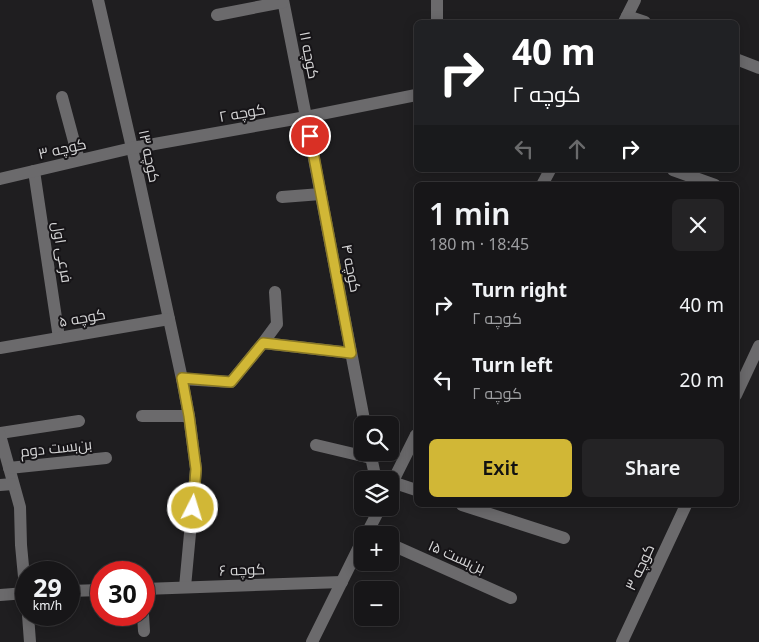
<!DOCTYPE html>
<meta charset="utf-8">
<style>
:root{--surface:#171618;--page:#242325;--text:#f1f3f6;--muted:#9e9fa2;--line:#363537;--accent:#d1b736}
body{margin:0;font-family:"Noto Sans",Cairo,sans-serif;background:var(--page);color:var(--text);height:100vh;display:flex;flex-direction:column;font-size:19px;white-space:nowrap}
*{box-sizing:border-box;margin:0}
p{font-size:16px;color:var(--muted)}
.icon{flex:none;width:28px;height:28px;fill:none;stroke:currentColor;stroke-width:2;stroke-linecap:round;stroke-linejoin:round}
.map{position:relative;flex:1;overflow:hidden}
.side{position:absolute;left:414px;top:182px;width:325px;height:325px;display:flex;flex-direction:column;background:var(--surface);border-radius:8px;box-shadow:0 2px 12px #0003,0 0 0 1px var(--line)}
.side>*{flex:none}
.hud{position:absolute;left:414px;top:20px;width:325px;height:152px;border-radius:8px;box-shadow:0 2px 12px #0003,0 0 0 1px var(--line);background:#202124;color:#fff;overflow:hidden}
.tools{position:absolute;left:354px;top:416px;display:grid;gap:10px}
.tools a{display:grid;place-items:center;width:45px;height:45px;border-radius:8px;background:var(--surface);box-shadow:0 2px 12px #0003,0 0 0 1px var(--line);font-size:25px}
.speed{position:absolute;left:15px;top:561px;display:flex;gap:10px;font-size:25px;font-weight:700;text-align:center}
.speed>*{display:grid;place-content:center;width:65px;height:65px;border-radius:50%;background:var(--surface);box-shadow:0 2px 12px #0003,0 0 0 1px var(--line);line-height:1}
.speed small{font-size:12px;font-weight:400}
.speed .limit{border:8px solid #d22;background:#fff;color:#111}
.pin{position:absolute;display:grid;place-items:center;width:42px;height:42px;color:#fff;margin:-21px;border:2px solid #fff;border-radius:50%;box-shadow:0 1px 5px #0007}
.me{position:absolute;width:55px;margin:-28px;rotate:5deg;stroke-linejoin:round;filter:drop-shadow(0 0 4px #0008)}
.turn{display:flex;align-items:center;gap:18px;height:105px;padding:0 15px;font-size:22px}
.turn .icon{width:65px;height:65px;stroke-width:2.5}
.turn b{display:block;font-size:35px;line-height:42px}
.lanes{display:flex;align-items:center;height:48px;padding:0 15px;background:#0003;justify-content:center;gap:25px;direction:ltr}
.lanes .off{opacity:.35}
.round{display:grid;place-items:center;flex:none;width:52px;height:52px;border-radius:8px;background:var(--page)}
.headline{display:flex;align-items:center;justify-content:space-between;height:85px;padding:0 15px}
h1{font-size:30px;font-weight:600;line-height:38px}
.action{display:flex;gap:10px;margin-top:auto;padding:10px 15px}
.action a{flex:1;height:58px;border-radius:8px;background:var(--accent);color:#111;font-size:20px;font-weight:600;line-height:58px;text-align:center}
.action a+a{background:var(--page);color:var(--text)}
ul{padding:0;list-style:none}
li{display:flex;align-items:center;gap:15px;height:75px;padding:0 15px}
li div{flex:1}
li b{display:block;font-size:19px}
li em{font-style:normal}
.map>svg:first-child{display:block}
.lines{fill:none;stroke-linecap:round;stroke-linejoin:round}
.minor{stroke:#6b6a6c;stroke-width:12}
.route-casing{stroke:#887723;stroke-width:12}
.route{stroke:#d1b736;stroke-width:9}
.labels{text-anchor:middle;dominant-baseline:central;stroke-width:4;stroke-linejoin:round;paint-order:stroke}
.street-label{font-size:15px;fill:#d6d6d7;stroke:#161417}
</style>
<div class="map">
<svg width="759" height="642" viewBox="0 0 759 642">
<rect width="100%" height="100%" fill="#1f1e20"/>
<g class="lines">
<g class="minor">
<path d="M 98,0 L 132,148 L 182,379 L 189,416 L 196,469 L 185,587"/>
<path d="M 283,0 L 306,117 L 365,425"/>
<path d="M 437,0 L 437,22"/>
<path d="M 217,15 L 283,2"/>
<path d="M 627,16 L 645,22"/>
<path d="M 624,22 L 635,0"/>
<path d="M 736,59 L 759,68"/>
<path d="M 62,97 L 79,160"/>
<path d="M 673,170 L 715,185"/>
<path d="M 34,171 L 59,338"/>
<path d="M 0,179 L 132,148 L 306,117 L 416,95"/>
<path d="M 542,185 L 550,170"/>
<path d="M 282,197 L 321,194"/>
<path d="M 263,343 L 277,324 L 275,292"/>
<path d="M 0,348 L 169,319"/>
<path d="M 182,379 L 231,382 L 263,343 L 351,353"/>
<path d="M 736,395 L 759,346"/>
<path d="M 142,416 L 189,416"/>
<path d="M 0,433 L 79,421"/>
<path d="M 0,435 L 20,507 L 21,545 L 26,598"/>
<path d="M 316,445 L 371,458"/>
<path d="M 370,452 L 376,480"/>
<path d="M 9,468 L 106,458"/>
<path d="M 392,482 L 416,490"/>
<path d="M 0,485 L 13,484"/>
<path d="M 390,487 L 416,435"/>
<path d="M 462,505 L 564,538"/>
<path d="M 366,535 L 380,508"/>
<path d="M 390,544 L 511,598"/>
<path d="M 144,589 L 342,582"/>
<path d="M 69,591 L 101,590"/>
<path d="M 0,595 L 26,593"/>
<path d="M 28,615 L 30,642"/>
<path d="M 143,615 L 144,631"/>
<path d="M 312,642 L 362,541"/>
<path d="M 622,642 L 686,505"/>
</g>
</g>
<g class="lines">
<defs>
<path id="route" d="M 193,508 L 196,469 L 189,416 L 182,378 L 231,382 L 263,343 L 351,353 L 310,136"/>
</defs>
<use href="#route" class="route-casing"/>
<use href="#route" class="route"/>
</g>
<g class="labels">
<g class="street-label">
<text transform="translate(310 55) rotate(79)">کوچه ۱۱</text>
<text transform="translate(242 112) rotate(-10)">کوچه ۲</text>
<text transform="translate(62 148) rotate(-13)">کوچه ۳</text>
<text transform="translate(150 156) rotate(78)">کوچه ۱۳</text>
<text transform="translate(63 252) rotate(81)">فرعی اول</text>
<text transform="translate(352 268) rotate(79)">کوچه ۴</text>
<text transform="translate(82 317) rotate(-10)">کوچه ۵</text>
<text transform="translate(56 447) rotate(-6)">بن‌بست دوم</text>
<text transform="translate(457 556) rotate(24)">بن‌بست ۱۵</text>
<text transform="translate(639 567) rotate(-65)">کوچه ۳</text>
<text transform="translate(242 569) rotate(-2)">کوچه ۶</text>
</g>
</g>
</svg>
<div class="tools">
<a><svg class="icon" aria-label="search" viewBox="0 0 24 24"><circle cx="10" cy="10" r="6"/><path d="M15 15l6 6"/></svg></a>
<a><svg class="icon" aria-label="layers" viewBox="0 0 24 24"><path d="M12 4l9 5-9 5-9-5zM3 14l9 5 9-5"/></svg></a>
<a>+</a>
<a>−</a>
</div>
<div class="speed"><div>29<small>km/h</small></div><div class="limit">30</div></div>
<div class="pin" style="left:310px;top:136px;background:#d93025"><svg class="icon" aria-label="arrive" viewBox="0 0 24 24"><path d="M6 21V4h12l-3 4 3 4H6"/></svg></div>
<svg class="me" style="left:193px;top:508px" viewBox="-20 -20 40 40"><circle r="17" fill="#d1b736" stroke="#fff" stroke-width="3"/><path d="M0-11L8 9 0 5-8 9z" fill="#fff"/></svg>
<div class="hud">
<div class="turn"><svg class="icon" aria-label="right" viewBox="0 0 24 24"><path d="M7 20v-9h11M14 6l5 5-5 5"/></svg><div><b>40 m</b>کوچه ۲</div></div>
<div class="lanes"><svg class="icon off" aria-label="left" viewBox="0 0 24 24"><path d="M17 20v-9H6M10 6l-5 5 5 5"/></svg><svg class="icon off" aria-label="ahead" viewBox="0 0 24 24"><path d="M12 20V5M6 11l6-6 6 6"/></svg><svg class="icon" aria-label="right" viewBox="0 0 24 24"><path d="M7 20v-9h11M14 6l5 5-5 5"/></svg></div>
</div>
<section class="side">
<div class="headline"><div><h1>1 min</h1><p>180 m · 18:45</p></div><a class="round"><svg class="icon" aria-label="close" viewBox="0 0 24 24"><path d="M6 6l12 12M18 6L6 18"/></svg></a></div>
<ul>
<li><svg class="icon" aria-label="right" viewBox="0 0 24 24"><path d="M7 20v-9h11M14 6l5 5-5 5"/></svg><div><b>Turn right</b><p>کوچه ۲</p></div><em>40 m</em></li>
<li><svg class="icon" aria-label="left" viewBox="0 0 24 24"><path d="M17 20v-9H6M10 6l-5 5 5 5"/></svg><div><b>Turn left</b><p>کوچه ۲</p></div><em>20 m</em></li>
</ul>
<div class="action"><a>Exit</a><a>Share</a></div>
</section>
</div>
